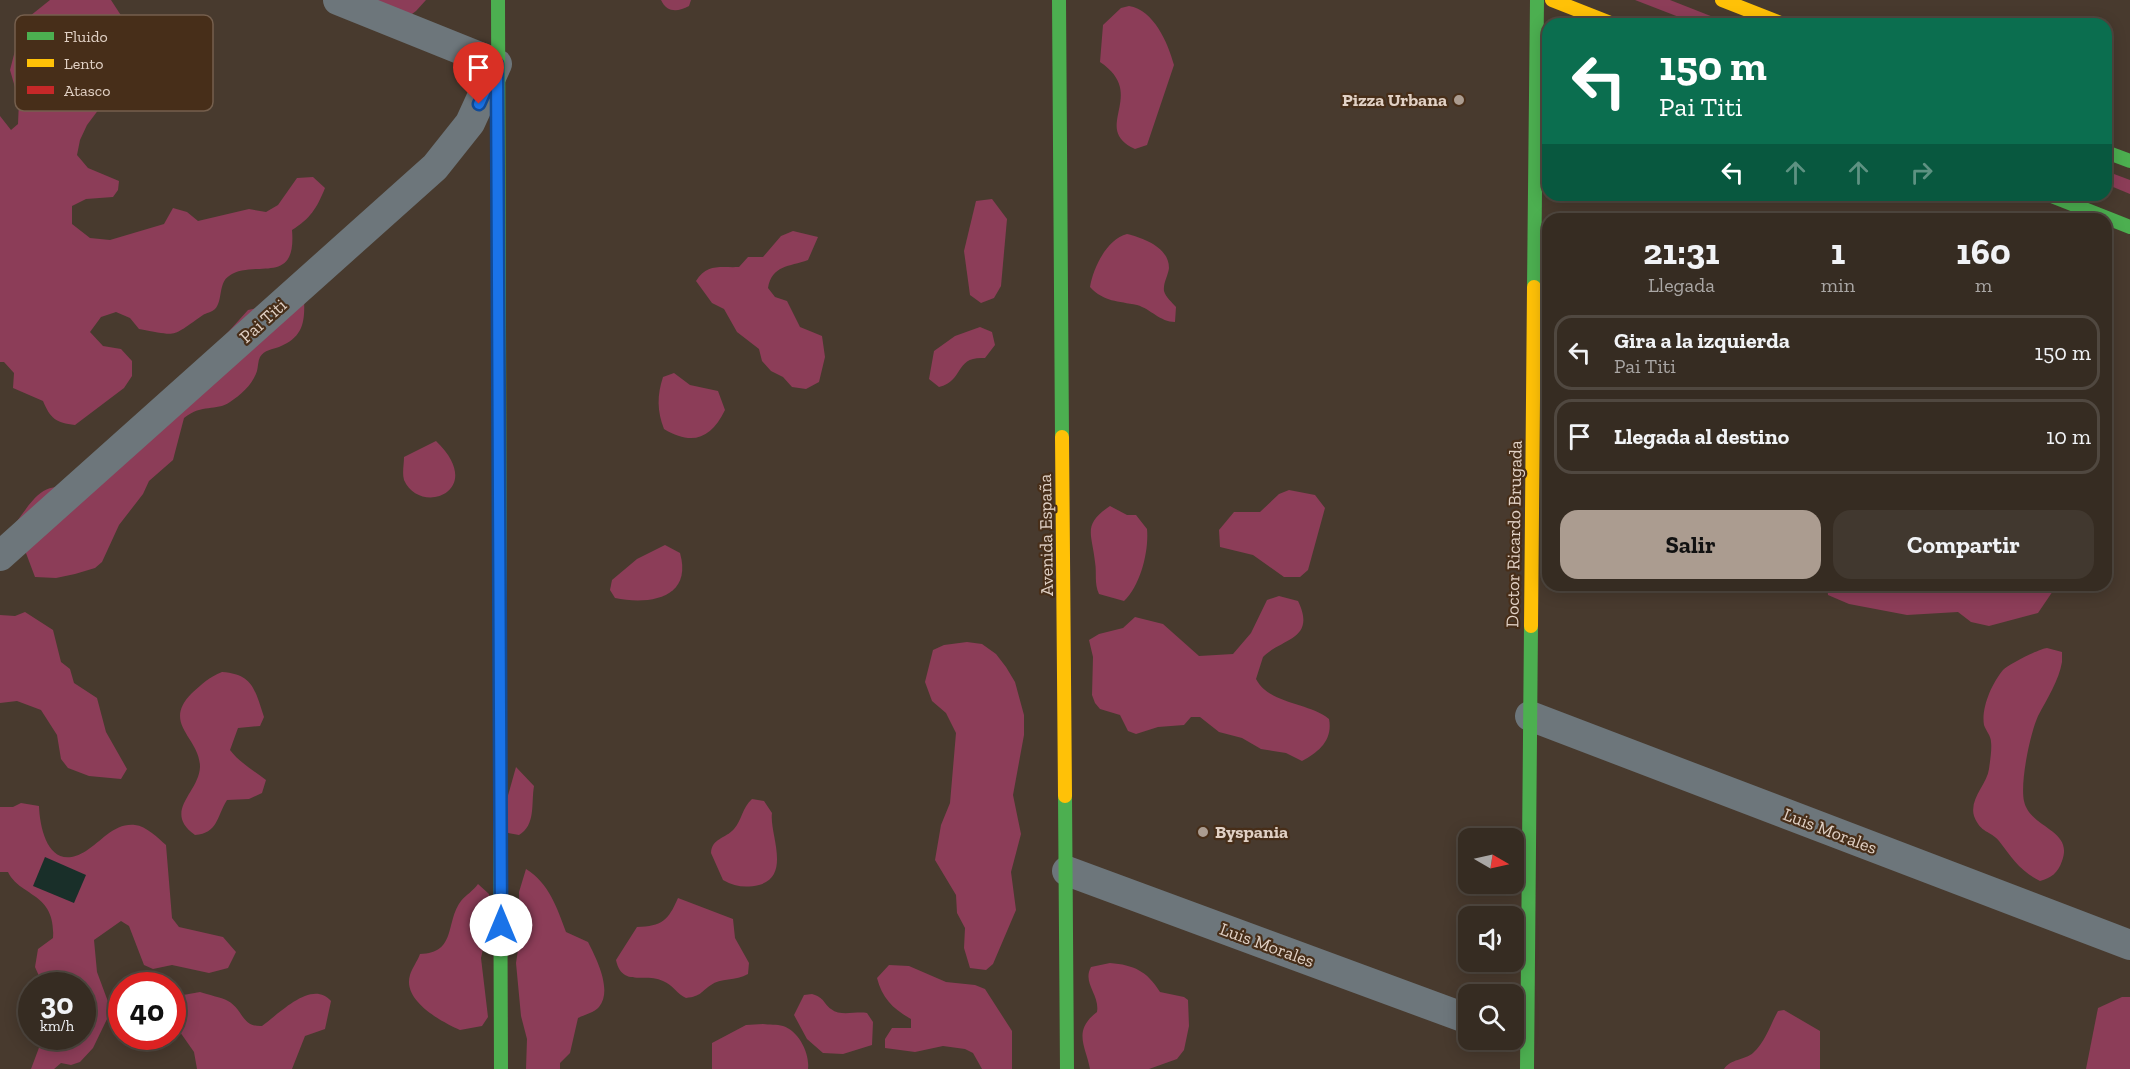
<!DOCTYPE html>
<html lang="es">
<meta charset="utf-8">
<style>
:root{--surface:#362c22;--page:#41382f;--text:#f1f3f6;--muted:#aaa7a5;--line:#504840;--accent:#ab9c90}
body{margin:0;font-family:"Zilla Slab",serif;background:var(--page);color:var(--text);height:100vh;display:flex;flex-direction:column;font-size:22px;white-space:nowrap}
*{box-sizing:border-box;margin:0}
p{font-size:20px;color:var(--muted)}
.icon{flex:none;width:33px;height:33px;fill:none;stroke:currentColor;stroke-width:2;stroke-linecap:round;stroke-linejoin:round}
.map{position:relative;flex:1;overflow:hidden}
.side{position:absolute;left:1542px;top:213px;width:570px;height:378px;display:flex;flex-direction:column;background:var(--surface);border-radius:18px;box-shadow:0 3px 15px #0003,0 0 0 2px var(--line)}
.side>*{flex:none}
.banner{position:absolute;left:1542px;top:18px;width:570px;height:183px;border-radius:18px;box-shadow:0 3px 15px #0003,0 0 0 2px var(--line);background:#0b6e4f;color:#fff;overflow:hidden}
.needle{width:39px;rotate:99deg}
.tools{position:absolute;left:1458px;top:828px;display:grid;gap:12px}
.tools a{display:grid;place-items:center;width:66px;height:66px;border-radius:12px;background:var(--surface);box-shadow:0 3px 15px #0003,0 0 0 2px var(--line);font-size:30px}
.speed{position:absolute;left:18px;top:972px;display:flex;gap:12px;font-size:30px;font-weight:700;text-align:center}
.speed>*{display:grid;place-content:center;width:78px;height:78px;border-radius:50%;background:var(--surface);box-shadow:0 3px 15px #0003,0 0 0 2px var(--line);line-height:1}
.speed small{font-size:15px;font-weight:400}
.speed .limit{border:9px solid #d22;background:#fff;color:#111}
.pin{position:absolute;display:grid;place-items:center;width:51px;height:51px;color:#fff;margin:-62px -26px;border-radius:50% 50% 50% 0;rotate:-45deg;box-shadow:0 0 6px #0007}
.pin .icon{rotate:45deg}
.me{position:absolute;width:66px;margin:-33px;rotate:0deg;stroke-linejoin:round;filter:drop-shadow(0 0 4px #0008)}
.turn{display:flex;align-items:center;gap:21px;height:126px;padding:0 18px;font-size:27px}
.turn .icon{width:78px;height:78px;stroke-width:2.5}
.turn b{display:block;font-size:42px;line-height:51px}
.lanes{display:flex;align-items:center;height:57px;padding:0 18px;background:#0003;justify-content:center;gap:30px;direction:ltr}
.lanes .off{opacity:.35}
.eta{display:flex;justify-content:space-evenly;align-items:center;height:102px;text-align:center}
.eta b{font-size:36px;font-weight:700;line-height:42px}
.action{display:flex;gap:12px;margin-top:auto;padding:12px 18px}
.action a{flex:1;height:69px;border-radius:18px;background:var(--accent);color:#111;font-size:24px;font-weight:700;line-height:69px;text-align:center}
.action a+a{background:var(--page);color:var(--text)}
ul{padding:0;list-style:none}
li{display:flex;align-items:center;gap:18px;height:75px;margin:0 12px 9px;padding:0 6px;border:3px solid var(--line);border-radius:18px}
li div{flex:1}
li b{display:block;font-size:22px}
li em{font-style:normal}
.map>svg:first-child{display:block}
.green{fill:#8c3d58}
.water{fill:#192f29}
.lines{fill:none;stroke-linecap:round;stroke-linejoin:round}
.street{stroke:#6d767b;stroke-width:30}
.fast{stroke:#4caf50;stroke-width:14}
.slow{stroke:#ffc107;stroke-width:14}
.jam{stroke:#c62828;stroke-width:14}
.route-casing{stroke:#114b97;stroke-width:15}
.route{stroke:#1a73e8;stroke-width:10}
.poi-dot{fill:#ab9c90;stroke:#472e19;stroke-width:2}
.labels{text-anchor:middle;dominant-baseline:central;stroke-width:4.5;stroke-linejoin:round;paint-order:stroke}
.poi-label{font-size:18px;font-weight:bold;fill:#e1d1c5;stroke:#472e19;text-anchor:end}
.street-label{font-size:18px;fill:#e1d1c5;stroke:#472e19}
.key{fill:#472e19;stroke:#755f4d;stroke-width:1.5}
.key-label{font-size:16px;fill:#e1d1c5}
</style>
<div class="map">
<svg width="2130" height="1069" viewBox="0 0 2130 1069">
<rect width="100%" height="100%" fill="#483a2e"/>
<g class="green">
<path d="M 50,0 L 111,0 L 122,17 L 121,35 L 102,105 L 87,125 L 80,140 L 77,155 L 88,168 L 119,181 L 118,190 L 113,197 L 86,199 L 72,206 L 72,224 L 90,238 L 110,240 L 164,224 L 173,208 L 187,212 L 198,221 L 249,209 L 266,212 L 278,205 L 297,178 L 313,177 L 325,188 C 317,208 310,219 292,230 C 297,288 254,258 229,276 C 218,283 223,301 215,309 C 212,312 206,313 203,315 C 170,338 179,336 139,329 L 130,318 L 116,312 L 101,317 L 90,332 L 103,346 L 121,349 L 132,361 L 132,376 L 124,388 L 75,425 C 56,423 50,418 43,401 L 13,388 L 14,373 L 4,362 L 0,362 L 0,116 L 11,130 L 18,124 L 19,101 L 10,70 L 17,43 L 21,28 L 30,16 Z"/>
<path d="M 364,0 L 426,0 L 416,11 L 397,25 Z"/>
<path d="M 661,0 L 691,0 L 689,6 C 678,12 667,13 661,0 Z"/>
<path d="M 1635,0 L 1670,0 L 1731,24 L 1697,24 Z"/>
<path d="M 1129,6 C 1154,10 1168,43 1174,65 L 1147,145 L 1135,149 C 1090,128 1149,95 1100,62 L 1103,25 L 1121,8 Z"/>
<path d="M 2106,171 L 2130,180 L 2130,194 L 2106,184 Z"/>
<path d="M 992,199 L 1007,219 L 1001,286 L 994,298 L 981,303 L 970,295 L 964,251 L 976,201 Z"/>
<path d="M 793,231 L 818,237 L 808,260 C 789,267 772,265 768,288 L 775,297 L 787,301 L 800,327 L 822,336 L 825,357 L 819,382 L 806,389 L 792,387 L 783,377 L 771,371 L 762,361 L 759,349 L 737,332 L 724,309 L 712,303 L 696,281 C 707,263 721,268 739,267 L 748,257 L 763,257 L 781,236 Z"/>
<path d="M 1127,234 C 1143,238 1169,247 1169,268 C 1168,276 1163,283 1164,291 C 1166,298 1172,302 1176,307 L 1175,322 C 1160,322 1151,309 1137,305 C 1118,301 1104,302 1090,287 C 1093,268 1107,239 1127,234 Z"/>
<path d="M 304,298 C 305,321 304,337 279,347 C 273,349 264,350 260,357 C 258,361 258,367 257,371 C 253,384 241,395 230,402 C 215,412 203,403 184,418 L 173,460 L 149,481 L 143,494 L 119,525 L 102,562 L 95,568 L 75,574 L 56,578 L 35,577 L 15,524 C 45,482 42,488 92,484 L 248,310 Z"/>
<path d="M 980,327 L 992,332 L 995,345 L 985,358 C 954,356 965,380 939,387 L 929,379 L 934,351 L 955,336 Z"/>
<path d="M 674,373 L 690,385 L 718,391 L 725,410 C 711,439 692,446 664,429 C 657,411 657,395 663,377 Z"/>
<path d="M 436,441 C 488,491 420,517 404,480 C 402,473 404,464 404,457 Z"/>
<path d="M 1289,490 L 1315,495 L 1325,508 L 1308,570 L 1300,577 L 1284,577 L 1253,555 L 1220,547 L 1219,530 L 1234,512 L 1260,512 L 1279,494 Z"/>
<path d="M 1110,506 L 1127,515 L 1136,515 L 1147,529 C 1149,550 1141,585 1124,601 L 1099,594 C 1094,583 1097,574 1095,562 C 1092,533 1082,525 1110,506 Z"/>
<path d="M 665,545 L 680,553 C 693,599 648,605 615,598 L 610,590 L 612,580 L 637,559 Z"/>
<path d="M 1827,585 L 2057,585 L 2038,613 L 1989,626 L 1971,622 L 1958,612 L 1907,615 L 1849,604 L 1828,595 Z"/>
<path d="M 1279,596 L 1298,601 C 1317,640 1281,638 1263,657 L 1256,679 C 1270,705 1308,702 1329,719 C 1333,740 1319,752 1302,761 L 1286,753 L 1261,749 L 1242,738 L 1219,732 L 1200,717 L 1191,717 L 1184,725 L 1158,727 L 1136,734 L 1128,731 L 1120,715 L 1100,709 L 1095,703 L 1092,695 L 1093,657 L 1089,640 L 1099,634 L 1123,628 L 1135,617 L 1163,624 L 1199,656 L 1233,654 L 1251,633 L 1267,600 Z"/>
<path d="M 25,612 L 53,630 L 61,662 L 70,669 L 74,683 L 97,698 L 106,732 L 127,769 L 121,779 L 89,776 L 68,768 L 61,759 L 57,735 L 41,710 L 17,701 L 0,703 L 0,615 L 15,616 Z"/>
<path d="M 967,642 L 982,644 L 996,654 L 1006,667 L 1015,682 L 1024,715 L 1024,735 L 1013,795 L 1021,834 L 1011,872 L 1016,910 L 993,964 L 986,970 L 970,968 L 964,948 L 965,928 L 957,913 L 956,895 L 935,860 L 941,825 L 950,803 L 956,733 L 946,713 L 932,701 L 925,682 L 933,650 L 944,645 Z"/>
<path d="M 2047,648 L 2062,652 L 2062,662 C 2059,680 2047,699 2038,716 C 2030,734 2020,782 2024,801 C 2030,829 2074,829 2062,861 C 2058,873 2051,878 2040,881 C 2020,871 2012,858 1999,841 C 1990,830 1981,834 1974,816 C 1969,799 1987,784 1989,769 C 1990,761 1992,750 1991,742 C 1991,736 1986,731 1984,725 C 1981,708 1992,683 2003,670 C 2009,664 2039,649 2047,648 Z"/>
<path d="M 222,672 C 253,674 255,690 264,717 L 260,726 L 238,728 L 230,750 C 239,762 253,770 266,780 L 262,793 L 249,799 L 227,800 C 216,818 218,833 195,835 C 162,811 199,793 200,767 C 200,737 161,724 192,693 C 202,684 209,677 222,672 Z"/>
<path d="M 516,767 L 534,786 C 531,804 536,825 519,835 L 498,831 Z"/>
<path d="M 752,799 L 764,801 L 772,813 C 769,833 792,876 759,885 C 746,888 735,887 723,880 L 711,853 C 712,838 725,839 734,829 C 742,820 742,808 752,799 Z"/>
<path d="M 21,803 L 39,806 C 40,833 51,873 86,851 C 102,841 114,823 135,825 C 146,826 158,838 166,845 L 172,918 L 179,927 L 223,937 L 236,952 L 228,968 L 209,973 L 172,965 L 153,969 L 144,965 L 129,926 L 121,921 L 94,940 L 97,972 L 110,1007 L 108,1017 L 93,1048 L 80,1062 L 71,1065 L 61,1063 L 54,1069 L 31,1069 L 43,1037 L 82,1036 L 82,986 L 43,985 L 35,967 L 38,949 L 53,938 C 56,892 20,897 8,872 L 0,872 L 0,807 L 13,807 Z"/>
<path d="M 526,869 C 549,883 557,908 566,932 L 588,942 C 596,958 613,990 599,1007 C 595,1012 584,1015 578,1018 L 570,1053 L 560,1063 L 560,1069 L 526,1069 L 527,1039 L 521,1016 L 516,963 L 520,937 L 519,892 Z"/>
<path d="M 478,884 L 489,894 L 492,908 L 481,958 L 488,1017 L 482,1026 L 460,1030 C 442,1022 402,1001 410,975 C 412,968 417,962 420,954 C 457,953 445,922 461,901 C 466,895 473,891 478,884 Z"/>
<path d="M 678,898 L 733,919 L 735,938 L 749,963 L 748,974 C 736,981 720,978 711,985 C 700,992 702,996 686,998 C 677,994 673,985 663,981 C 645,972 622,988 616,960 L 637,927 C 662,926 668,921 678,898 Z"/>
<path d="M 1110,963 C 1134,965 1147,971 1160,992 L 1184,997 L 1188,1000 L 1189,1026 L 1184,1050 L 1177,1059 L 1149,1069 L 1090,1069 C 1086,1047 1072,1031 1097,1012 C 1100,995 1082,983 1091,967 Z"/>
<path d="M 889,965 L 909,966 L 946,982 L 975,985 L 985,989 L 1012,1031 L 1012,1069 L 982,1069 L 973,1053 L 965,1049 L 943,1046 L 915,1052 L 885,1048 L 885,1039 L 892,1028 L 911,1028 L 911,1019 C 893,1009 882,998 877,978 Z"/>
<path d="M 200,992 C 208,995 221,997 228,1001 C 244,1010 241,1027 262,1026 C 280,1013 312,979 331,1001 L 325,1029 L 305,1036 L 292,1069 L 197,1069 L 194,1052 L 173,1022 L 172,997 Z"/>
<path d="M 812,994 C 825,998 823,1003 831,1009 C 841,1017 855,1011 867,1013 L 873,1022 L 872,1045 L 843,1054 L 823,1053 L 807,1039 L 794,1015 L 804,995 Z"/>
<path d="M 2122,997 L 2130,997 L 2130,1069 L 2086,1069 L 2098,1008 Z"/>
<path d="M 1784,1010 L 1820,1031 L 1820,1069 L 1724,1069 C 1730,1059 1745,1060 1753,1053 C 1766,1041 1770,1025 1778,1011 Z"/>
<path d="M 763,1024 C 769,1025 777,1024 783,1026 C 799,1031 810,1054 808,1069 L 712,1069 L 712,1043 L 746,1025 Z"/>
</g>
<path class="water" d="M 45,857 L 86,875 L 74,903 L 33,886 Z"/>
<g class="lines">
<g class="street">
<path d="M 0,556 L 435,167 L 470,123 L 497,64 L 338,0"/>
<path d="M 1530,716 L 2130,945"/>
<path d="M 1067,871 L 1468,1019"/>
</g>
<g class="fast">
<path d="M 498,0 L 500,646"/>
<path d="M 1059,0 L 1062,437"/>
<path d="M 2106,152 L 2130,161"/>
<path d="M 2049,195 L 2130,227"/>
<path d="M 1534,287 L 1537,0"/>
<path d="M 1065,796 L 1067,1069"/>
<path d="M 500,803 L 501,1069"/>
<path d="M 1527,1069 L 1531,626"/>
</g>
<g class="slow">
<path d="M 1552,0 L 1613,24"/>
<path d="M 1722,0 L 1783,24"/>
<path d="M 1062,437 L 1065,796"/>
<path d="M 1531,626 L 1534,287"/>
</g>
<path class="jam" d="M 500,646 L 500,803"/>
</g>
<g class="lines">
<defs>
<path id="route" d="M 479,104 L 497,64 L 501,925"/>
</defs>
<use href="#route" class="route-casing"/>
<use href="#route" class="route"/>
</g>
<g class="poi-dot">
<circle cx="1459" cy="100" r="6"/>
<circle cx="1203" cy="832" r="6"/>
</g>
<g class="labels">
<g class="poi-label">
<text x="1447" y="100">Pizza Urbana</text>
<text x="1215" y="832" text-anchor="start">Byspania</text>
</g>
<g class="street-label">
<text transform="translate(263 321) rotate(-42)">Pai Titi</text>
<text transform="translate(1514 534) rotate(-89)">Doctor Ricardo Brugada</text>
<text transform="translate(1046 535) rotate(-91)">Avenida España</text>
<text transform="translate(1830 831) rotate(21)">Luis Morales</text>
<text transform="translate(1267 945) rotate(20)">Luis Morales</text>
</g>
</g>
<rect x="15" y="15" width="198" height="96" rx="9" class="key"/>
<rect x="27" y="32" width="27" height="8" fill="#4caf50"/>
<rect x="27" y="59" width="27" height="8" fill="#ffc107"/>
<rect x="27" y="86" width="27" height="8" fill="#c62828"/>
<g class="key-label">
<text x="64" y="42">Fluido</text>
<text x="64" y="69">Lento</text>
<text x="64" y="96">Atasco</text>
</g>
</svg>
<div class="tools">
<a><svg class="needle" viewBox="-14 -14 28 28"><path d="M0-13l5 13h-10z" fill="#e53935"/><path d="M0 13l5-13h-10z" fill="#aaa7a5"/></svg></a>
<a><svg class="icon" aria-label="sound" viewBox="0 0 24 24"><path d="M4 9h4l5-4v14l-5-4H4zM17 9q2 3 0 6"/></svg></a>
<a><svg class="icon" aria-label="search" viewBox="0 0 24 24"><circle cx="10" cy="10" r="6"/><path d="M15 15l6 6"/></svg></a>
</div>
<div class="speed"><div>30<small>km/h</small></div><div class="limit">40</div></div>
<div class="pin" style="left:479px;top:104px;background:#d93025"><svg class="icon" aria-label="arrive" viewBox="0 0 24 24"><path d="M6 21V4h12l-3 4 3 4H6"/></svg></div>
<svg class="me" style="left:501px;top:925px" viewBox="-20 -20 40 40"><circle r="19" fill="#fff"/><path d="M0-13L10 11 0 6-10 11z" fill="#1a73e8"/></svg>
<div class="banner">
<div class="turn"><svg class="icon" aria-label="left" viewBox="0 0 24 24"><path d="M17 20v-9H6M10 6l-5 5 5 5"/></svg><div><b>150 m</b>Pai Titi</div></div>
<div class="lanes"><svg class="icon" aria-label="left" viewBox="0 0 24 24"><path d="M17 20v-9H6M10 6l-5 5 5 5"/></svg><svg class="icon off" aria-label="ahead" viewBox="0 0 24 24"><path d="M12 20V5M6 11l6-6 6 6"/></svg><svg class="icon off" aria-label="ahead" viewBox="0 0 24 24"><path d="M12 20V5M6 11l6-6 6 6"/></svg><svg class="icon off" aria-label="right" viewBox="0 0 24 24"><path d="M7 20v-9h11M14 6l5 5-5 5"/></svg></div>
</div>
<section class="side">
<div class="eta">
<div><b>21:31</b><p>Llegada</p></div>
<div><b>1</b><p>min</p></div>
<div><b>160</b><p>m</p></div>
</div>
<ul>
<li><svg class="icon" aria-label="left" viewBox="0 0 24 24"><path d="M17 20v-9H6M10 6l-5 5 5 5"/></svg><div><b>Gira a la izquierda</b><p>Pai Titi</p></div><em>150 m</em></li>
<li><svg class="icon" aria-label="arrive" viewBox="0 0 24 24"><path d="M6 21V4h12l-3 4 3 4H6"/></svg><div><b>Llegada al destino</b></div><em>10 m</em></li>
</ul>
<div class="action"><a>Salir</a><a>Compartir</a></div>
</section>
</div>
